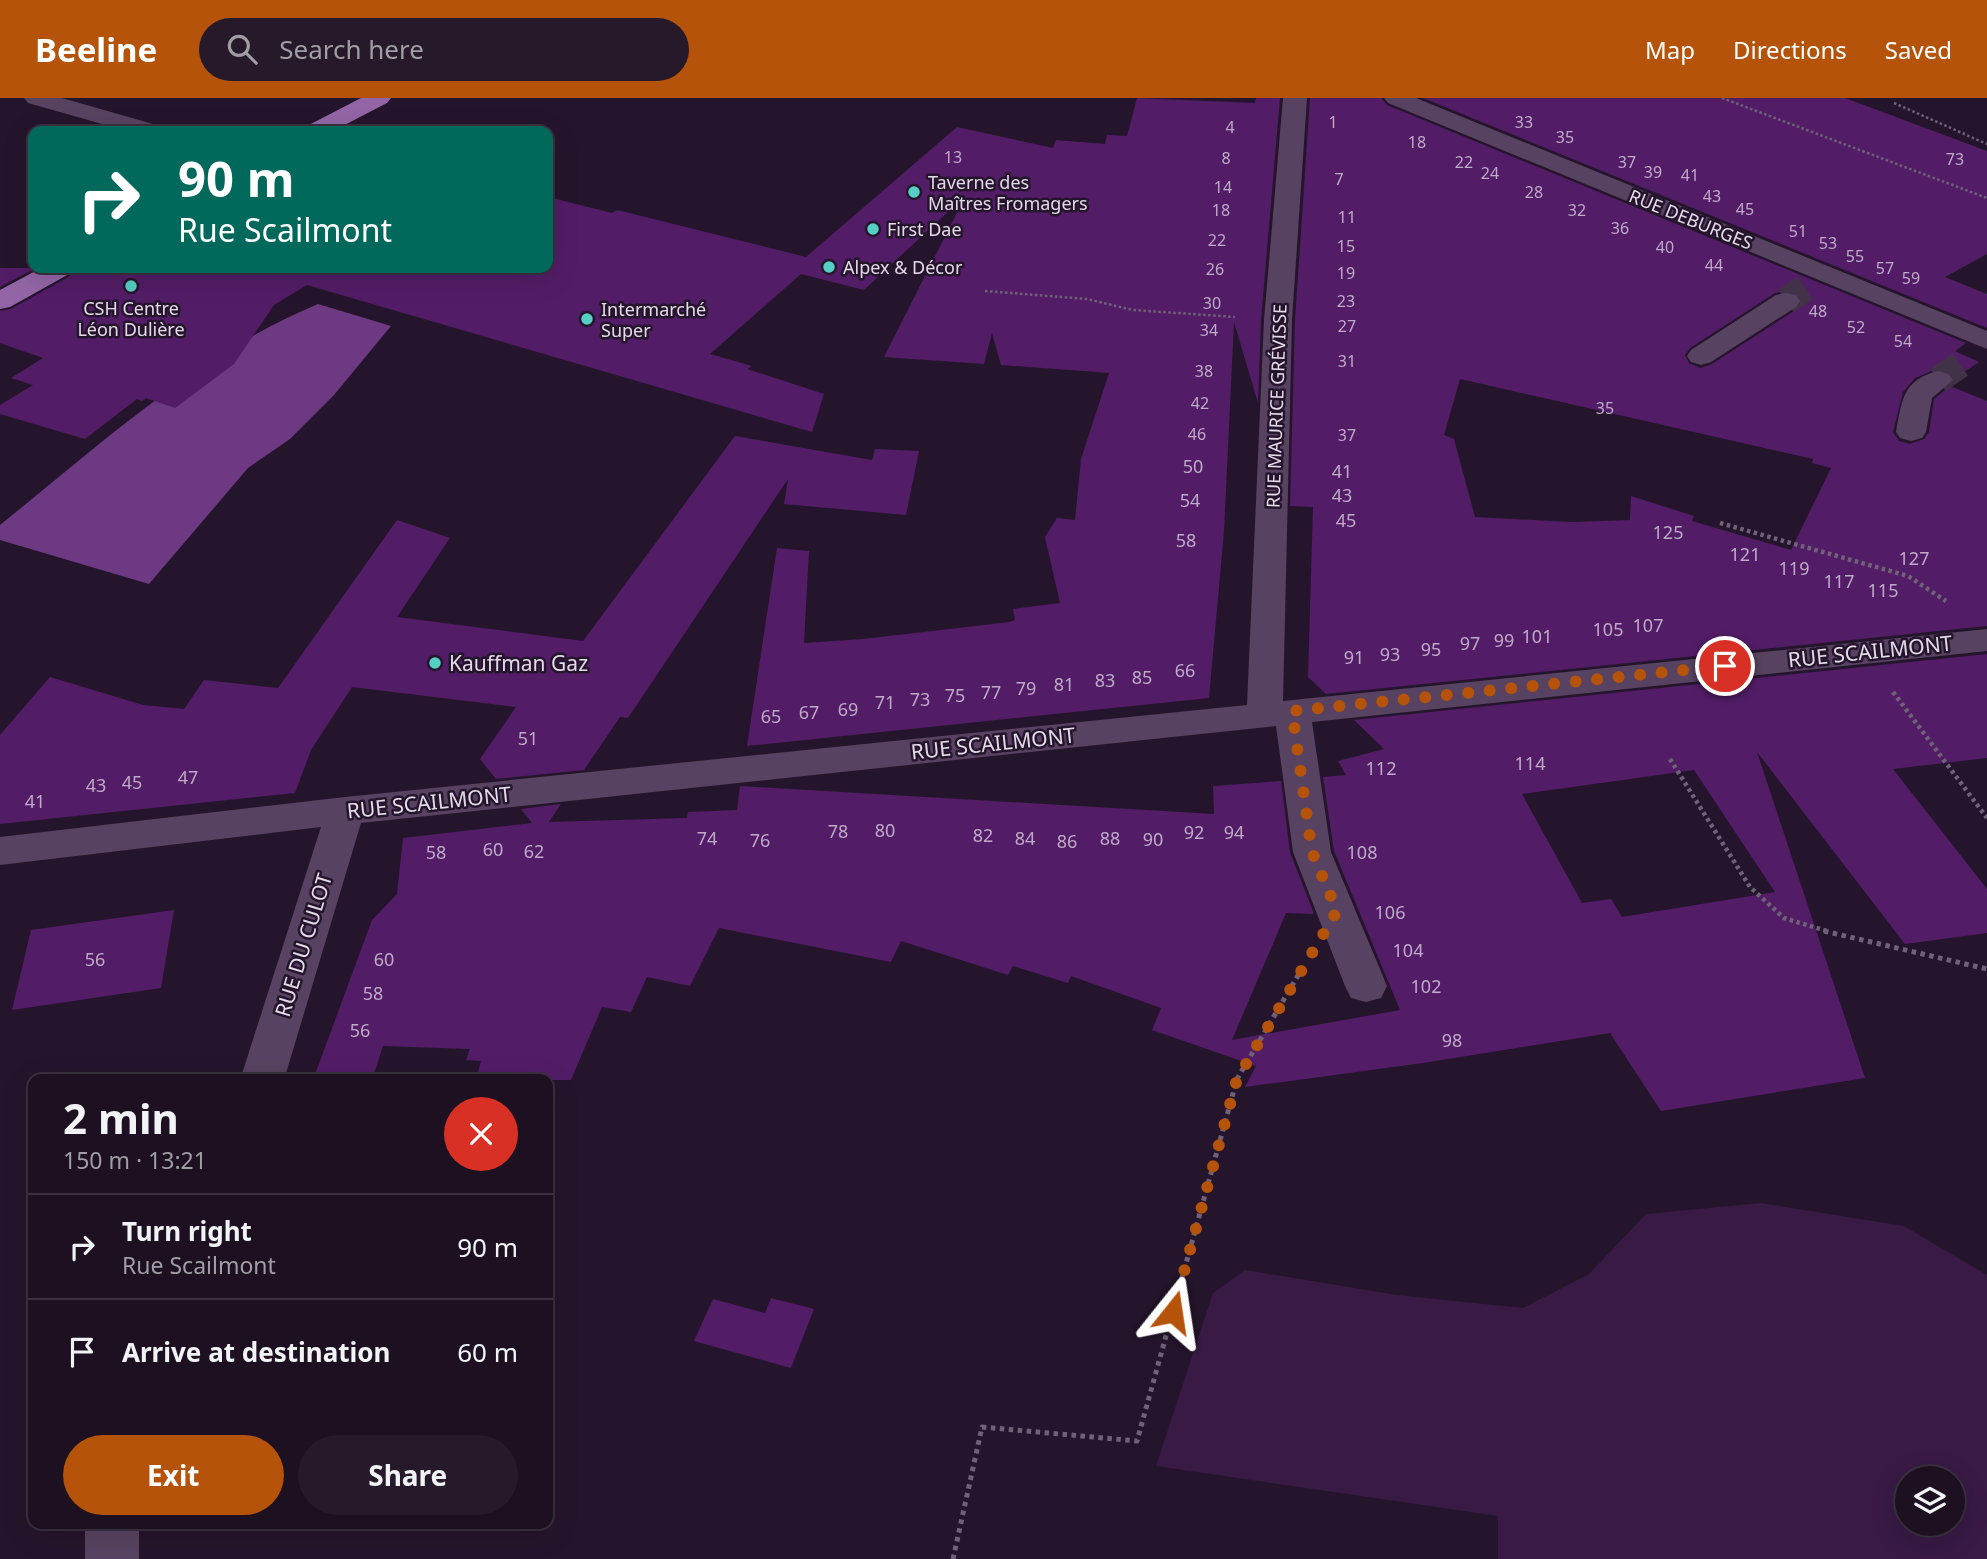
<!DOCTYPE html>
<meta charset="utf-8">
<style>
:root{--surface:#1c1021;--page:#25192a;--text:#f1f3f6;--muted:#a09da5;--line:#3a303f;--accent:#b45309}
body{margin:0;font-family:"Noto Sans",sans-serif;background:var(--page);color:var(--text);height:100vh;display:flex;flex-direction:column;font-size:26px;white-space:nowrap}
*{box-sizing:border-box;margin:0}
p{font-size:23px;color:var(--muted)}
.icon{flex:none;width:38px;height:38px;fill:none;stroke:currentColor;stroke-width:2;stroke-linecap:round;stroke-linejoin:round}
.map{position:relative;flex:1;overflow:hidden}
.sheet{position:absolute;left:28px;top:976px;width:525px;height:455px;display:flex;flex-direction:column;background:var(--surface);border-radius:14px;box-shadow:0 7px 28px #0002,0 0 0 2px var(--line)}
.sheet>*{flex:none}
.hud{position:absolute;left:28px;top:28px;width:525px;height:147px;border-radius:14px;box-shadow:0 7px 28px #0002,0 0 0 2px var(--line);background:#00695c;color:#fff;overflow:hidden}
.buttons{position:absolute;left:1895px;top:1368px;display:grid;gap:14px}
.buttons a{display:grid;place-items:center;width:70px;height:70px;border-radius:50%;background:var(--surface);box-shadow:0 7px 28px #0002,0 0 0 2px var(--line);font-size:35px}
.pin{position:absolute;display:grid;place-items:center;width:60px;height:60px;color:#fff;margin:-30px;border:4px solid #fff;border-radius:50%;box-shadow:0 2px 7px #0007}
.me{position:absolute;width:77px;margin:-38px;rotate:15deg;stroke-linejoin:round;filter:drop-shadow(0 0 5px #0008)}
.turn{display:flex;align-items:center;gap:24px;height:147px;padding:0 35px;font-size:32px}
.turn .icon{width:91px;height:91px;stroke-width:2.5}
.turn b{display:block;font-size:49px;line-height:60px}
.round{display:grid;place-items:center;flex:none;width:74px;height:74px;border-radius:37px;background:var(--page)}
.overview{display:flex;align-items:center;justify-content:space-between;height:119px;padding:0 35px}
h1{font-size:42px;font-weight:700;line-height:52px}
.primary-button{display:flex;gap:14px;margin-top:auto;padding:14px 35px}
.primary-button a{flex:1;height:80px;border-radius:42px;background:var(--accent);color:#fff;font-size:28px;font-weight:700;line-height:80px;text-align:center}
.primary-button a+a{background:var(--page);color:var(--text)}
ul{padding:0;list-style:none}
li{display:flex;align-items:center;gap:21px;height:105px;padding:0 35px;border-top:2px solid var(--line)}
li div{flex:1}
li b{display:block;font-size:26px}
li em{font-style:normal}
header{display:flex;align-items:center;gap:42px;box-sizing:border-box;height:98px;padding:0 35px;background:var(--accent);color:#fff}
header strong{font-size:33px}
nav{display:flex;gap:38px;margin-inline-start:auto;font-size:24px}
.search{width:490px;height:63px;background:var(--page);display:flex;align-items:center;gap:18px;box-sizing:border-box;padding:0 24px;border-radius:38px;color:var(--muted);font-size:26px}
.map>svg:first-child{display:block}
.green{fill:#381a44;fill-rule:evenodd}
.forest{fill:#6d3983}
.building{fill:#521d66;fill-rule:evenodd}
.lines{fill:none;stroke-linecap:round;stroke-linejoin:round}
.minor-tunnel{stroke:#423248;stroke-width:27;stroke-dasharray:27 13;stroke-linecap:butt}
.path-far2{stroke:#706276;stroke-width:2.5;stroke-dasharray:2.5 2.5;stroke-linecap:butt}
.path-far1{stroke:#706276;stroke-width:4.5;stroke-dasharray:3.5 3.5;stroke-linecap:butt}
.path{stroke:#706276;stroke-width:5;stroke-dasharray:4.5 4.5;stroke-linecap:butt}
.minor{fill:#584261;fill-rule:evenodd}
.major{fill:#9365a6;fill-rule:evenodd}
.route{stroke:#b45309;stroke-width:12;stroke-dasharray:0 21.6}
.poi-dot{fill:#56cec3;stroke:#25152c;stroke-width:2.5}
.labels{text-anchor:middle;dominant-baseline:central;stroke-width:5;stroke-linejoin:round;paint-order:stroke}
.far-number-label{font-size:16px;fill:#bfaac8}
.far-poi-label{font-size:18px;fill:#e3d9e8;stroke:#25152c;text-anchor:start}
.far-street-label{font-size:18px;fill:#e3d9e8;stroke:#25152c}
.number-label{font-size:18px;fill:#bfaac8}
.street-label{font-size:21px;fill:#e3d9e8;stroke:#25152c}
.poi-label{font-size:21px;fill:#e3d9e8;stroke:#25152c;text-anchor:start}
</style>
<header>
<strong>Beeline</strong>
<div class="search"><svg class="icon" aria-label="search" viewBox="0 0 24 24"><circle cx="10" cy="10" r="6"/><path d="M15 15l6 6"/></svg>Search here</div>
<nav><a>Map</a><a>Directions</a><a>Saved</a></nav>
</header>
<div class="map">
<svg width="1987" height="1461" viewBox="0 0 1987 1461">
<rect width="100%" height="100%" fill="#25152c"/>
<path class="green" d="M 1761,1105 L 1904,1128 L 1987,1177 L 1987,1461 L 1498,1461 L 1498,1418 L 1156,1368 L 1213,1195 L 1245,1172 L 1397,1197 L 1523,1210 L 1589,1176 L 1646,1116 ZM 1908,1381 L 1953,1381 L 1953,1426 L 1908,1426 Z"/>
<path class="forest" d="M 318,206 L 391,228 L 334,297 L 290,341 L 248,370 L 149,486 L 0,442 L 0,427 C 101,346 198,256 318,206 Z"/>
<g class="building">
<path d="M 1137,0 L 1255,5 L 1256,0 L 1280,0 L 1261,222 L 1258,305 L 1234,224 L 1224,433 L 1209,600 L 747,648 L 777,450 L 809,453 L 804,545 L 863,541 L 1010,524 L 1015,522 L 1013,511 L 1060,505 L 1045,439 L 1057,420 L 1075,422 L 1081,361 L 1109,275 L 1001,267 L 992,235 L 984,266 L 884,259 L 966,97 L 864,192 L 801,176 L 710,256 L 752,268 L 747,271 L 824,296 L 812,334 L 307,187 L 274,207 L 234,266 L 175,310 L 146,300 L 142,303 L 137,301 L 85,341 L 0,316 L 0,307 L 33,287 L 11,280 L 43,260 L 0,245 L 0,213 L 11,211 L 70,178 L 76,170 L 548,170 L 548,99 L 612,115 L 617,112 L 806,159 L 957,29 L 1053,50 L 1056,42 L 1105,46 L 1107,37 L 1127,38 Z"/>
<path d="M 1310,0 L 1381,0 L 1387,7 L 1966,245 L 1955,253 L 1979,264 L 1955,280 L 1949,273 L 1939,270 L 1915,280 L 1903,294 L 1893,334 L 1899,343 L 1910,346 L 1924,341 L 1929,334 L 1934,301 L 1950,288 L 1987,303 L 1987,528 L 1326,596 L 1308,579 L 1313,409 L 1290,408 L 1295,222 ZM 1787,192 L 1797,194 L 1802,202 L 1797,211 L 1712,266 L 1700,270 L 1689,265 L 1685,257 L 1690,250 L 1775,195 ZM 1460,281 L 1813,361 L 1812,365 L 1831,370 L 1791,452 L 1692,423 L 1694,418 L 1631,398 L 1630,422 L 1572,424 L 1475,419 L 1454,341 L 1444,337 Z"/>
<path d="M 1423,0 L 1845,0 L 1987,53 L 1987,156 L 1945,179 L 1987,196 L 1987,230 Z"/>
<path d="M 0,170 L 36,170 L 0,189 Z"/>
<path d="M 735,338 L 872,362 L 875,351 L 919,353 L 906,417 L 784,406 L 788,381 L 628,620 L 620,619 L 584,672 L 496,681 L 480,661 L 516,609 L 352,589 L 311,652 L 295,695 L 0,726 L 0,637 L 50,579 L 143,607 L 184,611 L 204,582 L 278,590 L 397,422 L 450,440 L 397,519 L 583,543 Z"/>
<path d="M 1987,556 L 1987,660 L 1893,671 L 1987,791 L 1987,835 L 1905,846 L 1757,654 L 1865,980 L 1661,1013 L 1610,935 L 1423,965 L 1245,989 L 1256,968 L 1152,932 L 1161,910 L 1071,878 L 1068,885 L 1013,868 L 1008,877 L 901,843 L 891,864 L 719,830 L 690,888 L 647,879 L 631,914 L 602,909 L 571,982 L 476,982 L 481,963 L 466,962 L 470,951 L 383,948 L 372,982 L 313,982 L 372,822 L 397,796 L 403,740 L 532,725 L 521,711 L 561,706 L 549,724 L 687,720 L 688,714 L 737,712 L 740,688 L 1214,716 L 1213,688 L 1281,683 L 1290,754 L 1314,816 L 1286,815 L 1232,942 L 1400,912 L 1334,753 L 1323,679 L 1346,677 L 1338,663 L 1384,651 L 1354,622 ZM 1694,672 L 1775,794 L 1622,819 L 1611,801 L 1582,805 L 1522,696 Z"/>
<path d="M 174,812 L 161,890 L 12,912 L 31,832 Z"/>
<path d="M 771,1200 L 814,1211 L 791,1270 L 694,1243 L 713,1201 L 765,1215 Z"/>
</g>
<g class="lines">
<g class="minor-tunnel">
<path d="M 1786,203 L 1805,190"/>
<path d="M 1938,282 L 1970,260"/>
</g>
<g class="path-far2">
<path d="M 1722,0 L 1987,100"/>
<path d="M 1894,5 L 1987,46"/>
<path d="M 985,193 L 1087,201 L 1133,212 L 1235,219"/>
</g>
<g class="path-far1">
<path d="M 1720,425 L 1908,478 L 1946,503"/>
<path d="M 1893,594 L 1987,720"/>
<path d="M 1670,661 L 1750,789 L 1784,820 L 1830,834"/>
</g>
<g class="path">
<path d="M 1824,833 L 1987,871"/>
<path d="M 953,1461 L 982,1329 L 1137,1343 L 1237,981 L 1303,869"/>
</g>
<g class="minor">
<path d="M 24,0 L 62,0 L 160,28 L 164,33 L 127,33 L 28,5 Z"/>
<path d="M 1283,0 L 1307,0 L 1292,222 L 1283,603 L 1987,531 L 1987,553 L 1312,624 L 1331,754 L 1387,888 L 1381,900 L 1366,904 L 1351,900 L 1345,888 L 1293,754 L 1276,628 L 361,725 L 284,982 L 240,982 L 321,729 L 0,767 L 0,739 L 345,699 L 1247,607 L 1264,222 Z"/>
<path d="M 1384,0 L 1416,0 L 1987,233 L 1987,251 L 1388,5 Z"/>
<path d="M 1786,195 L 1796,197 L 1800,203 L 1796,209 L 1711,264 L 1701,267 L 1691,264 L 1687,258 L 1691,252 L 1776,197 Z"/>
<path d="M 1938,273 L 1948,276 L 1953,282 L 1932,300 L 1926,334 L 1922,340 L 1911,343 L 1900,340 L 1896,334 C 1902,303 1902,282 1938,273 Z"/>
<rect x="85" y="1426" width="54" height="35"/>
</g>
<g class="major">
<path d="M 361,0 L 391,0 L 387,5 L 333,33 L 303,33 L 307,28 Z"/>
<path d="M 41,170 L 73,170 L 69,176 L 10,209 L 0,211 L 0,192 Z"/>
</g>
</g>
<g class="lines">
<path class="route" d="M 1173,1214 L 1237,981 L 1337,813 L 1312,754 L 1292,613 L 1725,568"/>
</g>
<g class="poi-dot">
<circle cx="914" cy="94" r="7"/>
<circle cx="873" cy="131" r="7"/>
<circle cx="829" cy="169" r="7"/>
<circle cx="131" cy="188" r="7"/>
<circle cx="587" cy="221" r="7"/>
<circle cx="435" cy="565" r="7"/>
</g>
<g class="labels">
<g class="far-number-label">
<text x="1333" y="24">1</text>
<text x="1524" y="24">33</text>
<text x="1230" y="29">4</text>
<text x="1565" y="39">35</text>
<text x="1417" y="44">18</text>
<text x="953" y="59">13</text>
<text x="1226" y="60">8</text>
<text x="1955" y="61">73</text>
<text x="1464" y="64">22</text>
<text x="1627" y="64">37</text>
<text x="1653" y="74">39</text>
<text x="1490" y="75">24</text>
<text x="1690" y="77">41</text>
<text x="1339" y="81">7</text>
<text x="1223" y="89">14</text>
<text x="1534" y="94">28</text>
<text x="1712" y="98">43</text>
<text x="1745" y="111">45</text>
<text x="1221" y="112">18</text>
<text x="1577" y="112">32</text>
<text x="1347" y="119">11</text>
<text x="1620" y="130">36</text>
<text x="1798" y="133">51</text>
<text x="1217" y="142">22</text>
<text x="1828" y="145">53</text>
<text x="1346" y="148">15</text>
<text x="1665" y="149">40</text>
<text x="1855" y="158">55</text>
<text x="1714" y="167">44</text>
<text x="1885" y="170">57</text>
<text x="1215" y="171">26</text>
<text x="1346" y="175">19</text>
<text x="1911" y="180">59</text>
<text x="1346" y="203">23</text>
<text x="1212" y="205">30</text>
<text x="1818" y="213">48</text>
<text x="1347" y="228">27</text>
<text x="1856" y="229">52</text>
<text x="1209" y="232">34</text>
<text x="1903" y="243">54</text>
<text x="1347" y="263">31</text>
<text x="1204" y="273">38</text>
<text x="1200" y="305">42</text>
<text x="1605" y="310">35</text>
<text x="1197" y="336">46</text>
<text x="1347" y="337">37</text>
</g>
<g class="far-poi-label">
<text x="928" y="84">Taverne des<tspan x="928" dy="21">Maîtres Fromagers</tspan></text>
<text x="887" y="131">First Dae</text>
<text x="843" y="169">Alpex &amp; Décor</text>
<text x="131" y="210" text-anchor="middle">CSH Centre<tspan x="131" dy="21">Léon Dulière</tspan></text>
<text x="601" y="211">Intermarché<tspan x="601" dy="21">Super</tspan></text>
</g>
<g class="far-street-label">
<text transform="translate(1691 121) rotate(22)">RUE DEBURGES</text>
<text transform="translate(1276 308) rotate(-88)">RUE MAURICE GRÉVISSE</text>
</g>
<g class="number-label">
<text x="1193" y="368">50</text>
<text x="1342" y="373">41</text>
<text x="1342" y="397">43</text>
<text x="1190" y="402">54</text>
<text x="1346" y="422">45</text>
<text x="1668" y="434">125</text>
<text x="1186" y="442">58</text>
<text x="1745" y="456">121</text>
<text x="1914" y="460">127</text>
<text x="1794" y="470">119</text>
<text x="1839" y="483">117</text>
<text x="1883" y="492">115</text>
<text x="1648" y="527">107</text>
<text x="1608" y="531">105</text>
<text x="1537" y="538">101</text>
<text x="1504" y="542">99</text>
<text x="1470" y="545">97</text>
<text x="1431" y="551">95</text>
<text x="1390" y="556">93</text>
<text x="1354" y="559">91</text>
<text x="1185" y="572">66</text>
<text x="1142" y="579">85</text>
<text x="1105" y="582">83</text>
<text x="1064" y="586">81</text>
<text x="1026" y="590">79</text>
<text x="991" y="594">77</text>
<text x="955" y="597">75</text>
<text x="920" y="601">73</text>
<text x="885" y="604">71</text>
<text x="848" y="611">69</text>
<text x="809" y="614">67</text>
<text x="771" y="618">65</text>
<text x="528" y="640">51</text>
<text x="1530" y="665">114</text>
<text x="1381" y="670">112</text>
<text x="188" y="679">47</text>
<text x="132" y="684">45</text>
<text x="96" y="687">43</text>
<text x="35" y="703">41</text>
<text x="885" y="732">80</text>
<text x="838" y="733">78</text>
<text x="1194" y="734">92</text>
<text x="1234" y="734">94</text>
<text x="983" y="737">82</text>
<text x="707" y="740">74</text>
<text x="1025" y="740">84</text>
<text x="1110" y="740">88</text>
<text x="1153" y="741">90</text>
<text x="760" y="742">76</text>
<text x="1067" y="743">86</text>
<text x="493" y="751">60</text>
<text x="534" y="753">62</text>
<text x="436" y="754">58</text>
<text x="1362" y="754">108</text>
<text x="1390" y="814">106</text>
<text x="1408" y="852">104</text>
<text x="95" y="861">56</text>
<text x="384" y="861">60</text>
<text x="1426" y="888">102</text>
<text x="373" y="895">58</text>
<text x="360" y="932">56</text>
<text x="1452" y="942">98</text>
</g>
<g class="street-label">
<text transform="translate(1870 553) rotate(-6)">RUE SCAILMONT</text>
<text transform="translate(993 645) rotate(-6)">RUE SCAILMONT</text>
<text transform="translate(429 704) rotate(-6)">RUE SCAILMONT</text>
<text transform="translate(303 847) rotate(-73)">RUE DU CULOT</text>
</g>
<g class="poi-label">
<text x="449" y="565">Kauffman Gaz</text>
</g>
</g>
</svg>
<div class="buttons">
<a><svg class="icon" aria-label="layers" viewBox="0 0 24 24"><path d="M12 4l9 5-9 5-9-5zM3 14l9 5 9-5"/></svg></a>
</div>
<div class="pin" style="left:1725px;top:568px;background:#d93025"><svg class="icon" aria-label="arrive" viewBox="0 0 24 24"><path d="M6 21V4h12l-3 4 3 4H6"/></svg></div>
<svg class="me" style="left:1173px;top:1214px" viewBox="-20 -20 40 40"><path d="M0-17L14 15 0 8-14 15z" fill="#b45309" stroke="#fff" stroke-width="4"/></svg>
<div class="hud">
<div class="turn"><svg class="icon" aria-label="right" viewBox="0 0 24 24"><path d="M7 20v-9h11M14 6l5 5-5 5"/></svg><div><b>90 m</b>Rue Scailmont</div></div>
</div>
<section class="sheet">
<div class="overview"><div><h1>2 min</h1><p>150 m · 13:21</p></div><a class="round" style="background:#d93025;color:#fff"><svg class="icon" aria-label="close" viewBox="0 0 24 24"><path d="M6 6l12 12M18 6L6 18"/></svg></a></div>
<ul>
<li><svg class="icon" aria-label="right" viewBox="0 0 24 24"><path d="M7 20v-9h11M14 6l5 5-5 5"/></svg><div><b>Turn right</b><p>Rue Scailmont</p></div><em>90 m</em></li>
<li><svg class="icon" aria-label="arrive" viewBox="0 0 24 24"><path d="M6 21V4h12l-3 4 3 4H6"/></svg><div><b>Arrive at destination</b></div><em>60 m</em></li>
</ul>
<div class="primary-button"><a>Exit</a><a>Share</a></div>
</section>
</div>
